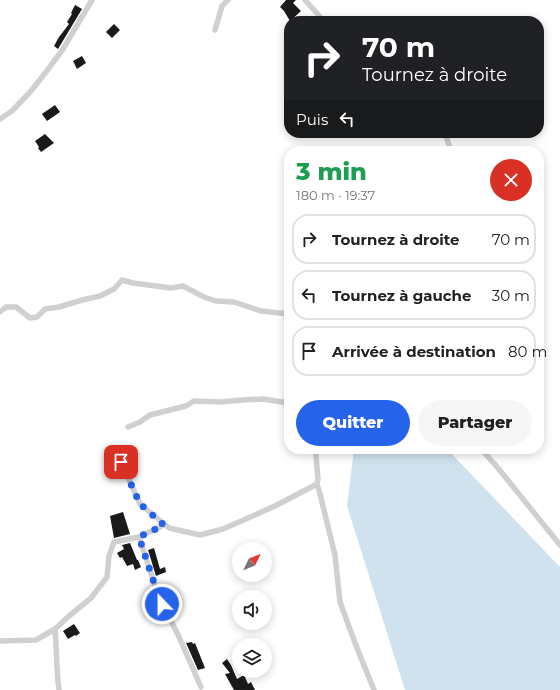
<!DOCTYPE html>
<html lang="fr">
<meta charset="utf-8">
<style>
:root{--surface:#fff;--page:#f6f6f6;--text:#202124;--muted:#757577;--line:#e0e0e0;--accent:#2563eb}
body{margin:0;font-family:Montserrat,sans-serif;background:var(--page);color:var(--text);height:100vh;display:flex;flex-direction:column;font-size:15px;white-space:nowrap}
*{box-sizing:border-box;margin:0}
p{font-size:13px;color:var(--muted)}
.icon{flex:none;width:22px;height:22px;fill:none;stroke:currentColor;stroke-width:2;stroke-linecap:round;stroke-linejoin:round}
.map{position:relative;flex:1;overflow:hidden}
.drawer{position:absolute;left:284px;top:146px;width:260px;height:308px;display:flex;flex-direction:column;background:var(--surface);border-radius:16px;box-shadow:0 2px 10px #0003}
.drawer>*{flex:none}
.top-card{position:absolute;left:284px;top:16px;width:260px;height:122px;border-radius:16px;box-shadow:0 2px 10px #0003;background:#202124;color:#fff;overflow:hidden}
.needle{width:26px;rotate:47deg}
.tools{position:absolute;left:232px;top:542px;display:grid;gap:8px}
.tools a{display:grid;place-items:center;width:40px;height:40px;border-radius:50%;background:var(--surface);box-shadow:0 2px 10px #0003;font-size:20px}
.pin{position:absolute;display:grid;place-items:center;width:34px;height:34px;color:#fff;margin:-17px;border-radius:8px;box-shadow:0 2px 6px #0006}
.me{position:absolute;width:44px;margin:-22px;rotate:338deg;stroke-linejoin:round;filter:drop-shadow(0 0 3px #0008)}
.turn{display:flex;align-items:center;gap:14px;height:84px;padding:0 12px;font-size:18px}
.turn .icon{width:52px;height:52px;stroke-width:2.5}
.turn b{display:block;font-size:28px;line-height:34px}
.then{display:flex;align-items:center;height:38px;padding:0 12px;background:#0003;gap:8px;font-size:15px}
.round{display:grid;place-items:center;flex:none;width:42px;height:42px;border-radius:21px;background:var(--page)}
.overview{display:flex;align-items:center;justify-content:space-between;height:68px;padding:0 12px}
h1{font-size:24px;font-weight:800;line-height:30px;color:#1e9e55}
.button{display:flex;gap:8px;margin-top:auto;padding:8px 12px}
.button a{flex:1;height:46px;border-radius:24px;background:var(--accent);color:#fff;font-size:16px;font-weight:800;line-height:46px;text-align:center}
.button a+a{background:var(--page);color:var(--text)}
ul{padding:0;list-style:none}
li{display:flex;align-items:center;gap:12px;height:50px;margin:0 8px 6px;padding:0 4px;border:2px solid var(--line);border-radius:16px}
li div{flex:1}
li b{display:block;font-size:15px}
li em{font-style:normal}
.map>svg:first-child{display:block}
.water{fill:#cfe2ee}
.building{fill:#1a1a1a}
.lines{fill:none;stroke-linecap:round;stroke-linejoin:round}
.street{stroke:#d0d0d0;stroke-width:5.5}
.route{stroke:#2563eb;stroke-width:7;stroke-dasharray:0 12.6}
</style>
<div class="map">
<svg width="560" height="690" viewBox="0 0 560 690">
<rect width="100%" height="100%" fill="#fff"/>
<path class="water" d="M 354,449 L 447,449 L 560,567 L 560,690 L 405,690 L 347,506 Z"/>
<g class="building">
<path d="M 286,0 L 296,0 L 293,3 L 301,11 L 290,21 L 284,11 L 280,7 Z"/>
<path d="M 75,5 L 82,9 L 58,49 L 54,46 L 59,37 L 69,24 L 67,22 L 72,14 L 71,13 Z"/>
<path d="M 114,24 L 120,30 L 112,38 L 106,32 Z"/>
<path d="M 82,56 L 86,63 L 77,69 L 73,61 Z"/>
<path d="M 55,105 L 60,112 L 47,121 L 42,114 Z"/>
<path d="M 45,134 L 54,143 L 41,152 L 38,148 L 39,147 L 35,141 Z"/>
<path d="M 123,512 L 130,534 L 114,538 L 110,516 Z"/>
<path d="M 130,543 L 137,560 L 138,560 L 141,567 L 135,570 L 133,564 L 127,566 L 122,557 L 120,558 L 117,553 L 124,549 L 122,545 Z"/>
<path d="M 154,548 L 160,569 L 165,567 L 166,572 L 156,576 L 148,550 Z"/>
<path d="M 74,624 L 80,633 L 76,636 L 75,635 L 68,639 L 63,631 Z"/>
<path d="M 192,642 L 193,644 L 195,643 L 205,668 L 198,670 L 186,643 Z"/>
<path d="M 227,659 L 231,665 L 237,679 L 244,675 L 248,684 L 251,682 L 255,690 L 234,690 L 225,674 L 230,673 L 222,663 Z"/>
</g>
<g class="lines">
<g class="street">
<path d="M 305,0 L 322,19 L 326,21"/>
<path d="M 215,30 L 222,6 L 228,0"/>
<path d="M 0,119 L 12,111 L 31,91 L 46,72 L 63,49 L 92,0"/>
<path d="M 445,133 L 451,151"/>
<path d="M 0,312 L 6,307 L 16,307 L 30,318 L 37,317 L 45,309 L 59,307 L 82,300 L 100,296 L 114,289 L 122,280 L 133,283 L 171,288 L 183,286 L 204,297 L 216,301 L 234,302 L 261,311 L 289,314"/>
<path d="M 128,427 L 140,422 L 150,415 L 186,406 L 194,401 L 220,402 L 242,400 L 263,399 L 289,403"/>
<path d="M 317,449 L 316,456 L 318,479 L 317,484 L 320,494 L 335,555 L 340,602 L 355,643 L 374,690"/>
<path d="M 481,449 L 498,468 L 560,545"/>
<path d="M 121,462 L 140,504 L 169,528 L 200,535 L 223,529 L 275,506 L 317,484"/>
<path d="M 164,525 L 139,537 L 158,595 L 179,637 L 201,687"/>
<path d="M 0,641 L 36,640 L 55,629"/>
<path d="M 59,690 C 56,670 57,649 55,629 L 69,616 L 91,598 L 107,577 L 109,556 L 114,542 L 139,537"/>
</g>
</g>
<g class="lines">
<path class="route" d="M 121,462 L 140,504 L 164,525 L 139,537 L 158,595 L 162,604"/>
</g>
</svg>
<div class="tools">
<a><svg class="needle" viewBox="-14 -14 28 28"><path d="M0-13l5 13h-10z" fill="#e53935"/><path d="M0 13l5-13h-10z" fill="#757577"/></svg></a>
<a><svg class="icon" aria-label="sound" viewBox="0 0 24 24"><path d="M4 9h4l5-4v14l-5-4H4zM17 9q2 3 0 6"/></svg></a>
<a><svg class="icon" aria-label="layers" viewBox="0 0 24 24"><path d="M12 4l9 5-9 5-9-5zM3 14l9 5 9-5"/></svg></a>
</div>
<div class="pin" style="left:121px;top:462px;background:#d93025"><svg class="icon" aria-label="arrive" viewBox="0 0 24 24"><path d="M6 21V4h12l-3 4 3 4H6"/></svg></div>
<svg class="me" style="left:162px;top:604px" viewBox="-20 -20 40 40"><circle r="17" fill="#2563eb" stroke="#fff" stroke-width="3"/><path d="M0-11L8 9 0 5-8 9z" fill="#fff"/></svg>
<div class="top-card">
<div class="turn"><svg class="icon" aria-label="right" viewBox="0 0 24 24"><path d="M7 20v-9h11M14 6l5 5-5 5"/></svg><div><b>70 m</b>Tournez à droite</div></div>
<div class="then">Puis<svg class="icon" aria-label="left" viewBox="0 0 24 24"><path d="M17 20v-9H6M10 6l-5 5 5 5"/></svg></div>
</div>
<section class="drawer">
<div class="overview"><div><h1>3 min</h1><p>180 m · 19:37</p></div><a class="round" style="background:#d93025;color:#fff"><svg class="icon" aria-label="close" viewBox="0 0 24 24"><path d="M6 6l12 12M18 6L6 18"/></svg></a></div>
<ul>
<li><svg class="icon" aria-label="right" viewBox="0 0 24 24"><path d="M7 20v-9h11M14 6l5 5-5 5"/></svg><div><b>Tournez à droite</b></div><em>70 m</em></li>
<li><svg class="icon" aria-label="left" viewBox="0 0 24 24"><path d="M17 20v-9H6M10 6l-5 5 5 5"/></svg><div><b>Tournez à gauche</b></div><em>30 m</em></li>
<li><svg class="icon" aria-label="arrive" viewBox="0 0 24 24"><path d="M6 21V4h12l-3 4 3 4H6"/></svg><div><b>Arrivée à destination</b></div><em>80 m</em></li>
</ul>
<div class="button"><a>Quitter</a><a>Partager</a></div>
</section>
</div>
